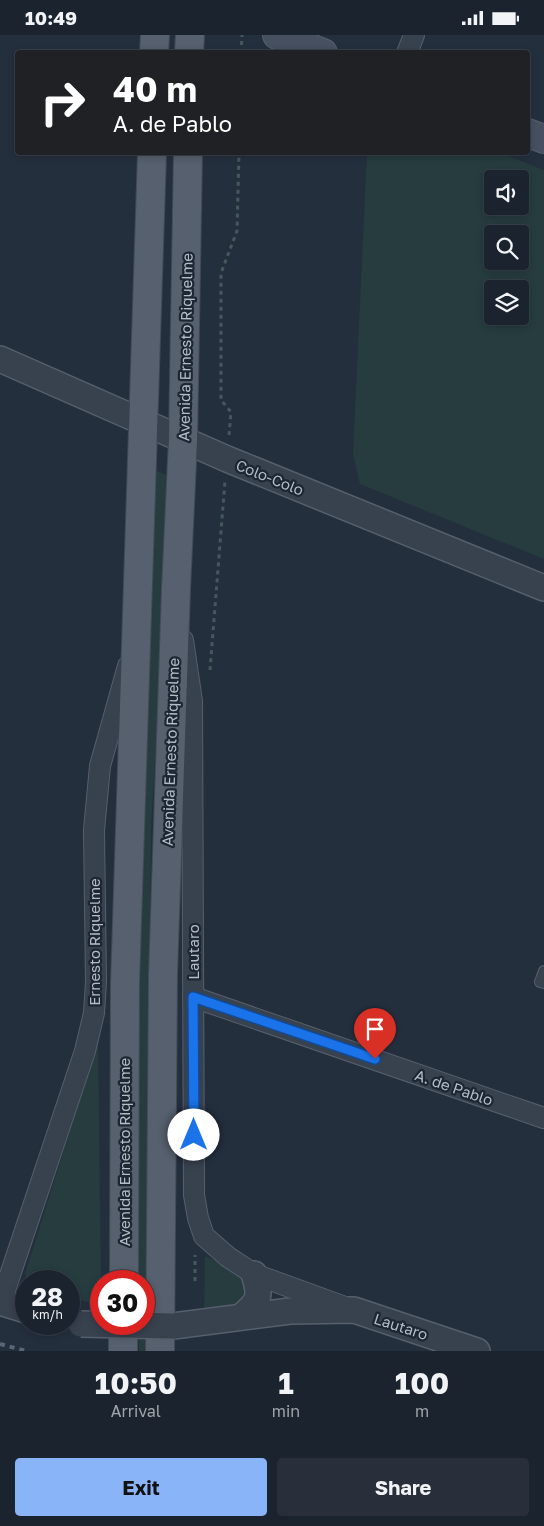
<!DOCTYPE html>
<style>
:root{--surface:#1b232e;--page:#282f3a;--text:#f1f3f6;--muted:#a0a4aa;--line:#39404a;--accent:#8ab4f8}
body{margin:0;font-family:"Golos Text",sans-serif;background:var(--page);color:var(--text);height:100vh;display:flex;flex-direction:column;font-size:19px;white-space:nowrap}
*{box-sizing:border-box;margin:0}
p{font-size:16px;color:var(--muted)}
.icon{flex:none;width:28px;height:28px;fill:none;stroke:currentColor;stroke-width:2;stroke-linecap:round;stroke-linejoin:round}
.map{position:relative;height:1316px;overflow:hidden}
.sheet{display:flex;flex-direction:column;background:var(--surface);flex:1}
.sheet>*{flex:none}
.guide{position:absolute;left:15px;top:15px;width:515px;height:105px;border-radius:5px;box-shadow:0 2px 8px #0003,0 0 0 1px var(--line);background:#202124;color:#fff;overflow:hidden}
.fabs{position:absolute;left:484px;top:135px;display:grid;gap:10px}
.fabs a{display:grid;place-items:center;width:45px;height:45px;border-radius:5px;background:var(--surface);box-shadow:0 2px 8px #0003,0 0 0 1px var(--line);font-size:25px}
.speed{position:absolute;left:15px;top:1235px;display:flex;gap:10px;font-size:25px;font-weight:700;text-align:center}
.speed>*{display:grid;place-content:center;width:65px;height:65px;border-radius:50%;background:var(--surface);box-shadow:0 2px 8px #0003,0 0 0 1px var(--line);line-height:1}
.speed small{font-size:12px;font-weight:400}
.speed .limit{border:8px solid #d22;background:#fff;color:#111}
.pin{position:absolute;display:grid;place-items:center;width:42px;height:42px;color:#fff;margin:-51px -21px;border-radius:50% 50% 50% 0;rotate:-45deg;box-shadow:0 0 5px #0007}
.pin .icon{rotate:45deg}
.me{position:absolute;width:55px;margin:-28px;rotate:0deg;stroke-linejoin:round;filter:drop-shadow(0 0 4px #0008)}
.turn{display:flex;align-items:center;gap:18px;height:105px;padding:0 15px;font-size:22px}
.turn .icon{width:65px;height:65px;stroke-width:2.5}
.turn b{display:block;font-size:35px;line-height:42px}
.eta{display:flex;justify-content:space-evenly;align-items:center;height:85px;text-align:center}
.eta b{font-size:30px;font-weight:700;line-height:35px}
.cta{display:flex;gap:10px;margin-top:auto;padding:10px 15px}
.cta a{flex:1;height:58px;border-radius:5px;background:var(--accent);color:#111;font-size:20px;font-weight:700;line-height:58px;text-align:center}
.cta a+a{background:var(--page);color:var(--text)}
.status{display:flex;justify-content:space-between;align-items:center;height:35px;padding:0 25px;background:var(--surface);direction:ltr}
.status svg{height:14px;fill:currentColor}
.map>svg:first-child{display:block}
.green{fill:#263c3f;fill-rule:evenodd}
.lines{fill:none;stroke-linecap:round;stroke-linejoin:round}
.service-casing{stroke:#565f6c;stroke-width:12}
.minor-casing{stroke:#565f6c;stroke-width:22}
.tertiary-casing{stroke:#565f6c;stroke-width:28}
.secondary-casing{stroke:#565f6c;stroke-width:30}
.primary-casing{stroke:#414a57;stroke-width:30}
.path{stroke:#44595c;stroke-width:3;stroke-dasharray:4 4;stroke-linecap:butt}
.service{stroke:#38414e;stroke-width:10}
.minor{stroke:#38414e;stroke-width:20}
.tertiary{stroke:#38414e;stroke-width:25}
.secondary{stroke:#465061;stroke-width:28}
.primary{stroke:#56606e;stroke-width:28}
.rail{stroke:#5a6575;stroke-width:4;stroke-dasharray:5 5;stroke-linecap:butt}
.tertiary-bridge-casing{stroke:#565f6c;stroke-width:28;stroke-linecap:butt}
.tertiary-bridge{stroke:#38414e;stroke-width:25}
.route-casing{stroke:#114b97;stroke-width:12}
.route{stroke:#1a73e8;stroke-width:9}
.labels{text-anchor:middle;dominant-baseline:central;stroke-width:4.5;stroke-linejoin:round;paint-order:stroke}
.street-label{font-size:15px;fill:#b4bcc9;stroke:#1d2633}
</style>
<div class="status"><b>10:49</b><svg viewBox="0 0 49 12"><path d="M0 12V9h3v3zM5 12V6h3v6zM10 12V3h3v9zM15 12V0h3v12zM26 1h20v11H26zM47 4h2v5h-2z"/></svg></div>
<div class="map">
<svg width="544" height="1316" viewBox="0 0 544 1316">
<rect width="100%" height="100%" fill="#242f3e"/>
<g class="green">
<path d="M 367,118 L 500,118 L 544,135 L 544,524 L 360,449 L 353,419 ZM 492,144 L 520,144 L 520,171 L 492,171 ZM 492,199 L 520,199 L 520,226 L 492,226 ZM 492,254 L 520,254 L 520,281 L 492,281 Z"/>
<path d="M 157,436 L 172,442 L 151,792 L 147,1316 L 139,1316 L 139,1289 L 144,1289 L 144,1246 L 138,1246 L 135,1063 L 142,641 Z"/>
<path d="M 98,1006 L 101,1249 L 101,1270 L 69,1263 L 69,1246 L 29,1246 L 25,1239 Z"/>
<path d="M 205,1221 L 240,1236 L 249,1249 L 244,1270 L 204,1276 Z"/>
</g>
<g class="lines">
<defs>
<path id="service" d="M 544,936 L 540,947 L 544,948"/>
<g id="minor">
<path d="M 407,18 L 414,0"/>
<path d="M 183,605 L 192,666 L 194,1160 L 198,1183 L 204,1201 L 228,1222 L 254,1239 L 345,1272"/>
<path d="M 193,962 L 544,1083"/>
<path d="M 1,1267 L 85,1016 L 94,978 L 96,947 L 94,795 L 100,731 L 128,631"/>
</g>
<g id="tertiary">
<path d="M 0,324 L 227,424 L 544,553"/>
<path d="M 0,1267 L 26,1275"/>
<path d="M 242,1281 C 260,1266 261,1261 254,1239"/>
<path d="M 173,1291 L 290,1276 L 354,1275 L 477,1316"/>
</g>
<g id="secondary">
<path d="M 277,0 L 323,18"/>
<path d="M 528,98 L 544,104"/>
</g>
<g id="primary">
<path d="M 154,18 L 155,0"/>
<path d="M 189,18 L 190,0"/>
<path d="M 124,1246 L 125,949 L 152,118"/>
<path d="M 123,1316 L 123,1289"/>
<path d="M 160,1316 L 163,939 L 176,554 L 183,405 L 188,118"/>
</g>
</defs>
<use href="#service" class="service-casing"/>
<use href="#minor" class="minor-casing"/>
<use href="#tertiary" class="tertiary-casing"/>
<use href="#secondary" class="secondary-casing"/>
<use href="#primary" class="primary-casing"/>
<g class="path">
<path d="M 241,18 L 242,0"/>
<path d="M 229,400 L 231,377 L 221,365 L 221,238 L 237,196 L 239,118"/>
<path d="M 210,635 L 225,446"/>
<path d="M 195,1246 L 195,1220"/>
</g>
<use href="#service" class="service"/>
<use href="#minor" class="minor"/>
<use href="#tertiary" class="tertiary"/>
<use href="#secondary" class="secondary"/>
<use href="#primary" class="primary"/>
<path class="rail" d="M 0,1309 L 26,1316"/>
<defs>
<path id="tertiary-bridge" d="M 81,1289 L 173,1291"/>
</defs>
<use href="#tertiary-bridge" class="tertiary-bridge-casing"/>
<use href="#tertiary-bridge" class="tertiary-bridge"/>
</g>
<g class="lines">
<defs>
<path id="route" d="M 194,1100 L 193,962 L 375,1024"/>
</defs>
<use href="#route" class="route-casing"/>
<use href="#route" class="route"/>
</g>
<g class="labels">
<g class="street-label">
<text transform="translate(185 312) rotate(-89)">Avenida Ernesto Riquelme</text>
<text transform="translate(270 442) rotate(22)">Colo-Colo</text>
<text transform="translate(170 717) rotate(-88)">Avenida Ernesto Riquelme</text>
<text transform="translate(94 907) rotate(-90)">Ernesto Riquelme</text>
<text transform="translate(193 917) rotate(-90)">Lautaro</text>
<text transform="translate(454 1052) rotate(19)">A. de Pablo</text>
<text transform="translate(124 1117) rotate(-90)">Avenida Ernesto Riquelme</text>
<text transform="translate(401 1291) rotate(18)">Lautaro</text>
</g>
</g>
</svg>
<div class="fabs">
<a><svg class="icon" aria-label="sound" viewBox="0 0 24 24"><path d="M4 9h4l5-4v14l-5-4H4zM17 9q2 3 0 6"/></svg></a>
<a><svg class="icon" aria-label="search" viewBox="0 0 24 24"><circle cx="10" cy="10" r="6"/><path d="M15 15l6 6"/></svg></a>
<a><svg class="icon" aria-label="layers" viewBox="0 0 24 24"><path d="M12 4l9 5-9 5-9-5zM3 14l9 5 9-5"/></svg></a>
</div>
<div class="speed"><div>28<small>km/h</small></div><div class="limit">30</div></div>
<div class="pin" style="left:375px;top:1024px;background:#d93025"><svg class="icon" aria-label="arrive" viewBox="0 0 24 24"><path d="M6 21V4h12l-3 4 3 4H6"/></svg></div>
<svg class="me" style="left:194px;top:1100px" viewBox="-20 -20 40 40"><circle r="19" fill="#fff"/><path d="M0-13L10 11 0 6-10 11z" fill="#1a73e8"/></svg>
<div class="guide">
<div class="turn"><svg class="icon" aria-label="right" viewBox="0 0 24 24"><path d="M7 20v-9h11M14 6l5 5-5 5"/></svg><div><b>40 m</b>A. de Pablo</div></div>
</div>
</div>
<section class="sheet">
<div class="eta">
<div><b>10:50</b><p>Arrival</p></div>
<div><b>1</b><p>min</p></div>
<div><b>100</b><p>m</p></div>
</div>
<div class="cta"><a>Exit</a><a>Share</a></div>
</section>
